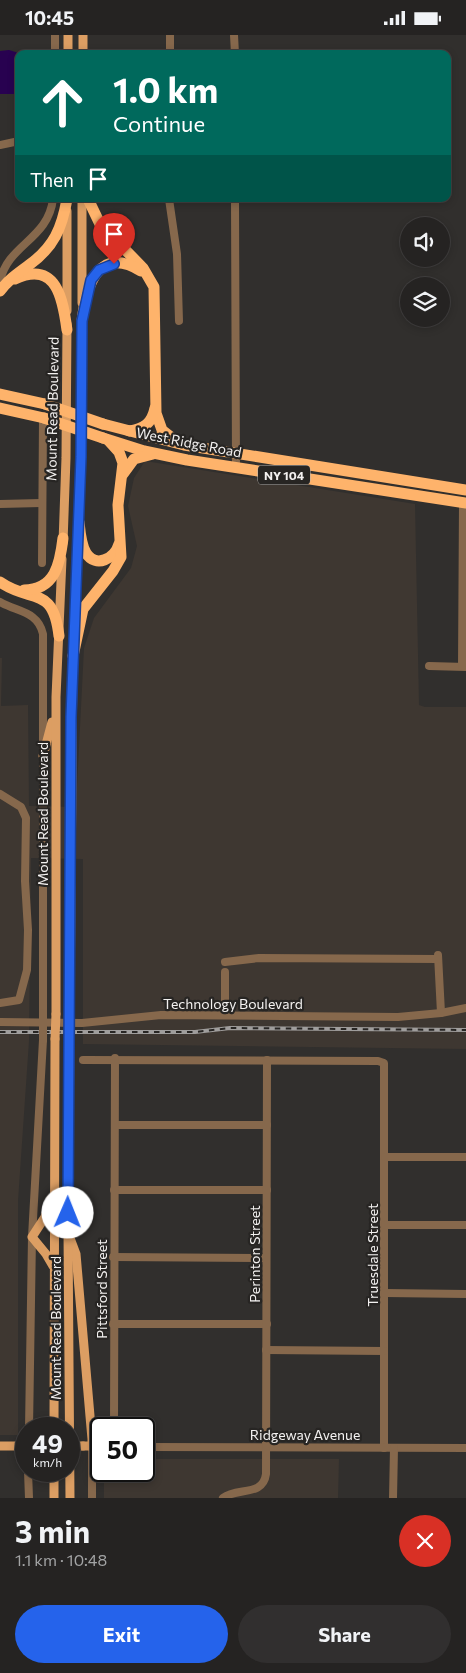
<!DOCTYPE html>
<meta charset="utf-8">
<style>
:root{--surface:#252322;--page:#312f2f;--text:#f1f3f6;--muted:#a3a4a5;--line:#424040;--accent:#2563eb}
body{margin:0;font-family:Commissioner,sans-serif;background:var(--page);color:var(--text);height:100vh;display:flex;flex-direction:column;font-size:19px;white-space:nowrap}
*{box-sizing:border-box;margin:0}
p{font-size:16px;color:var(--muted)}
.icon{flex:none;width:28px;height:28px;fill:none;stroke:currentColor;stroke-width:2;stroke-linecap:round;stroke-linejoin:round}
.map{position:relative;height:1463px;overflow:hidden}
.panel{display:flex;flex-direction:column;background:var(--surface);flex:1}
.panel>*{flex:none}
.guide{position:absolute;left:15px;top:15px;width:436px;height:152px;border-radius:10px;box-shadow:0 2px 8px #0003,0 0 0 1px var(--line);background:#00695c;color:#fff;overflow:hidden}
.controls{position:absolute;left:400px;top:182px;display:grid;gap:10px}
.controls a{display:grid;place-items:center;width:50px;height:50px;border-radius:50%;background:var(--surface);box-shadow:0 2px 8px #0003,0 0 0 1px var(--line);font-size:25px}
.speed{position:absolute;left:15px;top:1382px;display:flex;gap:10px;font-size:25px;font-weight:700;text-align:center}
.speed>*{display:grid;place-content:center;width:65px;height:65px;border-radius:50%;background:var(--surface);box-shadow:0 2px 8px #0003,0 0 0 1px var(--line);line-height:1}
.speed small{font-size:12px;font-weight:400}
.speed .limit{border:2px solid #111;border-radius:8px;background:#fff;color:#111}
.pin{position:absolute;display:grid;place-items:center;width:42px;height:42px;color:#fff;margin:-51px -21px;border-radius:50% 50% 50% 0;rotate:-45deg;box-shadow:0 0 5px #0007}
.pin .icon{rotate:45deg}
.me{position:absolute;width:55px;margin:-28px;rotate:1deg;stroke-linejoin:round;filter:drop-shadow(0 0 4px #0008)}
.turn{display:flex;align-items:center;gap:18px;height:105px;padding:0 15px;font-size:22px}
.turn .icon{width:65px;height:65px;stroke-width:2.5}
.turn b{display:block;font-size:35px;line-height:42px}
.then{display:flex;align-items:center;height:48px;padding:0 15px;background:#0003;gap:10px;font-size:19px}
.round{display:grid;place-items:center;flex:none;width:52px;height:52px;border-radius:26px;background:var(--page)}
.overview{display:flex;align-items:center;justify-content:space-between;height:85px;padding:0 15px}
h1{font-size:30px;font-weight:700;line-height:38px}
.action{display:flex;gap:10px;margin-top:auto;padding:10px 15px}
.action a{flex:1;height:58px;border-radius:30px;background:var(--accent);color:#fff;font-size:20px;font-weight:700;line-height:58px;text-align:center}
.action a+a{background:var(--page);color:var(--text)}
.status{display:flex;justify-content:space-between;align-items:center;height:35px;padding:0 25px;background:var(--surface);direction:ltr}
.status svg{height:14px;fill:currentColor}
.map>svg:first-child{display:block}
.built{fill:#3e3731}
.water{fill:#280250}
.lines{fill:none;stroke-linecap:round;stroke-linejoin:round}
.minor{stroke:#86684c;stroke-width:8}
.major{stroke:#dc9e63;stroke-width:9}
.highway{stroke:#feb36b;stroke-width:11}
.rail-casing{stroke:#9f9d9c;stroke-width:4}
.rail{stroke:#272523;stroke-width:2;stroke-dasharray:5.5;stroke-linecap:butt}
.minor-bridge{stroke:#86684c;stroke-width:8}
.major-bridge{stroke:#dc9e63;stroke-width:9}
.highway-bridge{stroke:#feb36b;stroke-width:11}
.route-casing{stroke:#184099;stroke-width:12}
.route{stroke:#2563eb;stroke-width:9}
.labels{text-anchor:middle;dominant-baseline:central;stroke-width:4.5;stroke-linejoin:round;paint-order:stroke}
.shield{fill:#272523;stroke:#b6b4b2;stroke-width:1}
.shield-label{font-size:12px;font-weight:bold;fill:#f3f1f0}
.street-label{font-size:14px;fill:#f3f1f0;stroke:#272523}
</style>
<div class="status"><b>10:45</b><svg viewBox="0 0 49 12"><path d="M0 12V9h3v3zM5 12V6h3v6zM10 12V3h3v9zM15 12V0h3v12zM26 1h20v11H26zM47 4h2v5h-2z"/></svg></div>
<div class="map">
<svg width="466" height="1463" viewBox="0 0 466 1463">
<rect width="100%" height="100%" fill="#312f2d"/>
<g class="built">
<path d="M 145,426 L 415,469 L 419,670 L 425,672 L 466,672 L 466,1014 L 83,1009 L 83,824 L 31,823 L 29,1006 L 18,1166 L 18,1400 L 0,1400 L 0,623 L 2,623 L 1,671 L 28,670 L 29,771 L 76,772 L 84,613 L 94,583 L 131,533 L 137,511 L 128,471 L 134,443 Z"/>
<path d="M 144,1424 L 339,1424 L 338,1463 L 104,1463 L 104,1436 L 144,1436 Z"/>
</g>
<path class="water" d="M 9,15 L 22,19 L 19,19 L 19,59 L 0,59 L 0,16 Z"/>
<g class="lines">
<g class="minor">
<path d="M 234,0 L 235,19"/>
<path d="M 55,19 L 55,0"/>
<path d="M 170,19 L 170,0"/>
<path d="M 0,110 L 19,106"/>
<path d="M 169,164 L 177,219 L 179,286"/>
<path d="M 235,164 L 236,432"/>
<path d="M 0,246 C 8,209 48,205 53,164"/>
<path d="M 0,469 L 41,468"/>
<path d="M 42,528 L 43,383"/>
<path d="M 0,567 C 17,577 38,576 43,599 L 43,978"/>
<path d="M 429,631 L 466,632"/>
<path d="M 462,631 L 463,468"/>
<path d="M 0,759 L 21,772 L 26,783 L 25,846 L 28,895 L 27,935 L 19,965 L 0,968"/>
<path d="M 438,920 L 441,978"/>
<path d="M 225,927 L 259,923 L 438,924"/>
<path d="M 225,980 L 225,937"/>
<path d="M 0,987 L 82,988 L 161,980 L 398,982 L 441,978 L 466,973"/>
<path d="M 83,1025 L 378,1026 L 384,1028 L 384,1413"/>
<path d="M 115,1090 L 267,1090"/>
<path d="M 385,1122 L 466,1122"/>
<path d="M 114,1155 L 267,1155"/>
<path d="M 385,1190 L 466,1190"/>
<path d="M 113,1222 L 266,1223"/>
<path d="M 385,1258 L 466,1259"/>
<path d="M 113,1289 L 267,1289"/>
<path d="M 266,1315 L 384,1316"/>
<path d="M 29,1394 L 32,1202 L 43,1005"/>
<path d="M 114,1394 L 115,1023"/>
<path d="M 144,1412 L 466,1413"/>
<path d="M 28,1436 L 29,1463"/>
<path d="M 92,1463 L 92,1411 L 101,1411"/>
<path d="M 223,1463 C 237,1452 263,1462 266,1439 L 267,1025"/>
<path d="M 393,1463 L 394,1413"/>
</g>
<g class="major">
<path d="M 68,19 L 68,0"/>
<path d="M 83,19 L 83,0"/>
<path d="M 82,164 L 82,268"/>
<path d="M 67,276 L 67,176"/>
<path d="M 63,508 L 66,423 L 67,289"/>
<path d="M 74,601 L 81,411 L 82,281"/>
<path d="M 43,721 L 52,687"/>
<path d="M 70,978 L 73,616"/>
<path d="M 56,979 L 56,662 L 62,524"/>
<path d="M 51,1164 L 45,1182 L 32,1202 L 46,1219 L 53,1231"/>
<path d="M 70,1203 L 76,1219 L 92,1404 L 92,1411 L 83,1411"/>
<path d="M 54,1394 L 55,1004"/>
<path d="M 0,1411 L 26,1411"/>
<path d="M 54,1436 L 54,1463"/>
<path d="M 70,1463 L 68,1196 L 70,1004"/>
</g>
<g class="highway">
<path d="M 88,164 L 100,189 L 143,233 L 154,252 L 156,378 L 162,395 L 176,406"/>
<path d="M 15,244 C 57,225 63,265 67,295"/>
<path d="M 0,256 C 8,245 18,238 29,230 C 54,212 62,193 67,164"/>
<path d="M 82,286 C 86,253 97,209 141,236"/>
<path d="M 0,359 L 45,369"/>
<path d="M 0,373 L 44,383"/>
<path d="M 103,389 L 184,410 L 466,455"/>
<path d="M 129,396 C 144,394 152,388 155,373"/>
<path d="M 103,403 L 144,416 L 187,425 L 466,468"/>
<path d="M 123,439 L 134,424 L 153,419"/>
<path d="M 79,487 C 80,497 81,510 86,518 C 96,534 115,523 119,509"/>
<path d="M 0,547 C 31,569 53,549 59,601"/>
<path d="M 24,555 C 55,555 60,529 63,503"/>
<path d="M 73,621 L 83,574 L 113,536 L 121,522 L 118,470 L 123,428 L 119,417 L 109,406"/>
</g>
<defs>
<path id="rail" d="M 0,997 L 195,997 L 230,993 L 466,995"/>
</defs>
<use href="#rail" class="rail-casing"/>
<use href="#rail" class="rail"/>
<path class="minor-bridge" d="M 43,1005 L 43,978"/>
<g class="major-bridge">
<path d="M 55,1004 L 56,979"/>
<path d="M 70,1004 L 70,978"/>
<path d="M 69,1411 L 83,1411"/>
</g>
<g class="highway-bridge">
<path d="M 45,369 L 103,389"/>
<path d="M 44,383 L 103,403"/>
</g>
</g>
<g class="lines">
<defs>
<path id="route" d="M 68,1178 L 71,682 L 81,422 L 82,286 L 91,245 L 99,235 L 114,229"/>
</defs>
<use href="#route" class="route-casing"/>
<use href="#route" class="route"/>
</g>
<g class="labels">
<rect class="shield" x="258" y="430.5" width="52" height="19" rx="4"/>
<g class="shield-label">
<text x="284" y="440">NY 104</text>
</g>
<g class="street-label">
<text transform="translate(52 374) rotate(-89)">Mount Read Boulevard</text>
<text transform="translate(189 407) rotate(11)">West Ridge Road</text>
<text transform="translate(42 779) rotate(-90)">Mount Read Boulevard</text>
<text x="233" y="968">Technology Boulevard</text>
<text transform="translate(254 1219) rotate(-90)">Perinton Street</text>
<text transform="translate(372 1220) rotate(-90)">Truesdale Street</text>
<text transform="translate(101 1254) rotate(-90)">Pittsford Street</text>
<text transform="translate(55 1293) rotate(-90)">Mount Read Boulevard</text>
<text x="305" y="1399">Ridgeway Avenue</text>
</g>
</g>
</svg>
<div class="controls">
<a><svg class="icon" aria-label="sound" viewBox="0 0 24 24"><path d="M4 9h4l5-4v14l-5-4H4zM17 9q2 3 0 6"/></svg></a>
<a><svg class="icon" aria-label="layers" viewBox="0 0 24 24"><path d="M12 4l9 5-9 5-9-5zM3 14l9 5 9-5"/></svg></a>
</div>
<div class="speed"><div>49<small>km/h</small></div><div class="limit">50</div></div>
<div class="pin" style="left:114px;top:229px;background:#d93025"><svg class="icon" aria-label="arrive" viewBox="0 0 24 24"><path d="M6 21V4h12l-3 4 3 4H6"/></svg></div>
<svg class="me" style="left:68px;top:1178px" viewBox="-20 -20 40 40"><circle r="19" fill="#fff"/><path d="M0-13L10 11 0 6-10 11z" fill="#2563eb"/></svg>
<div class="guide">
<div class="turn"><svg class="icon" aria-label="ahead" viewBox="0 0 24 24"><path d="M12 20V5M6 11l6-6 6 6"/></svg><div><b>1.0 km</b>Continue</div></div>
<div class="then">Then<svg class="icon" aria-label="arrive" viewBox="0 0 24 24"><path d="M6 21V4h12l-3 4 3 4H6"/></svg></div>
</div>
</div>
<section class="panel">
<div class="overview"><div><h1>3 min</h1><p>1.1 km · 10:48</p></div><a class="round" style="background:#d93025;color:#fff"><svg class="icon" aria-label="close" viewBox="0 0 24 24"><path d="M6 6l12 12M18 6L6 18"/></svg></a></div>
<div class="action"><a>Exit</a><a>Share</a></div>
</section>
